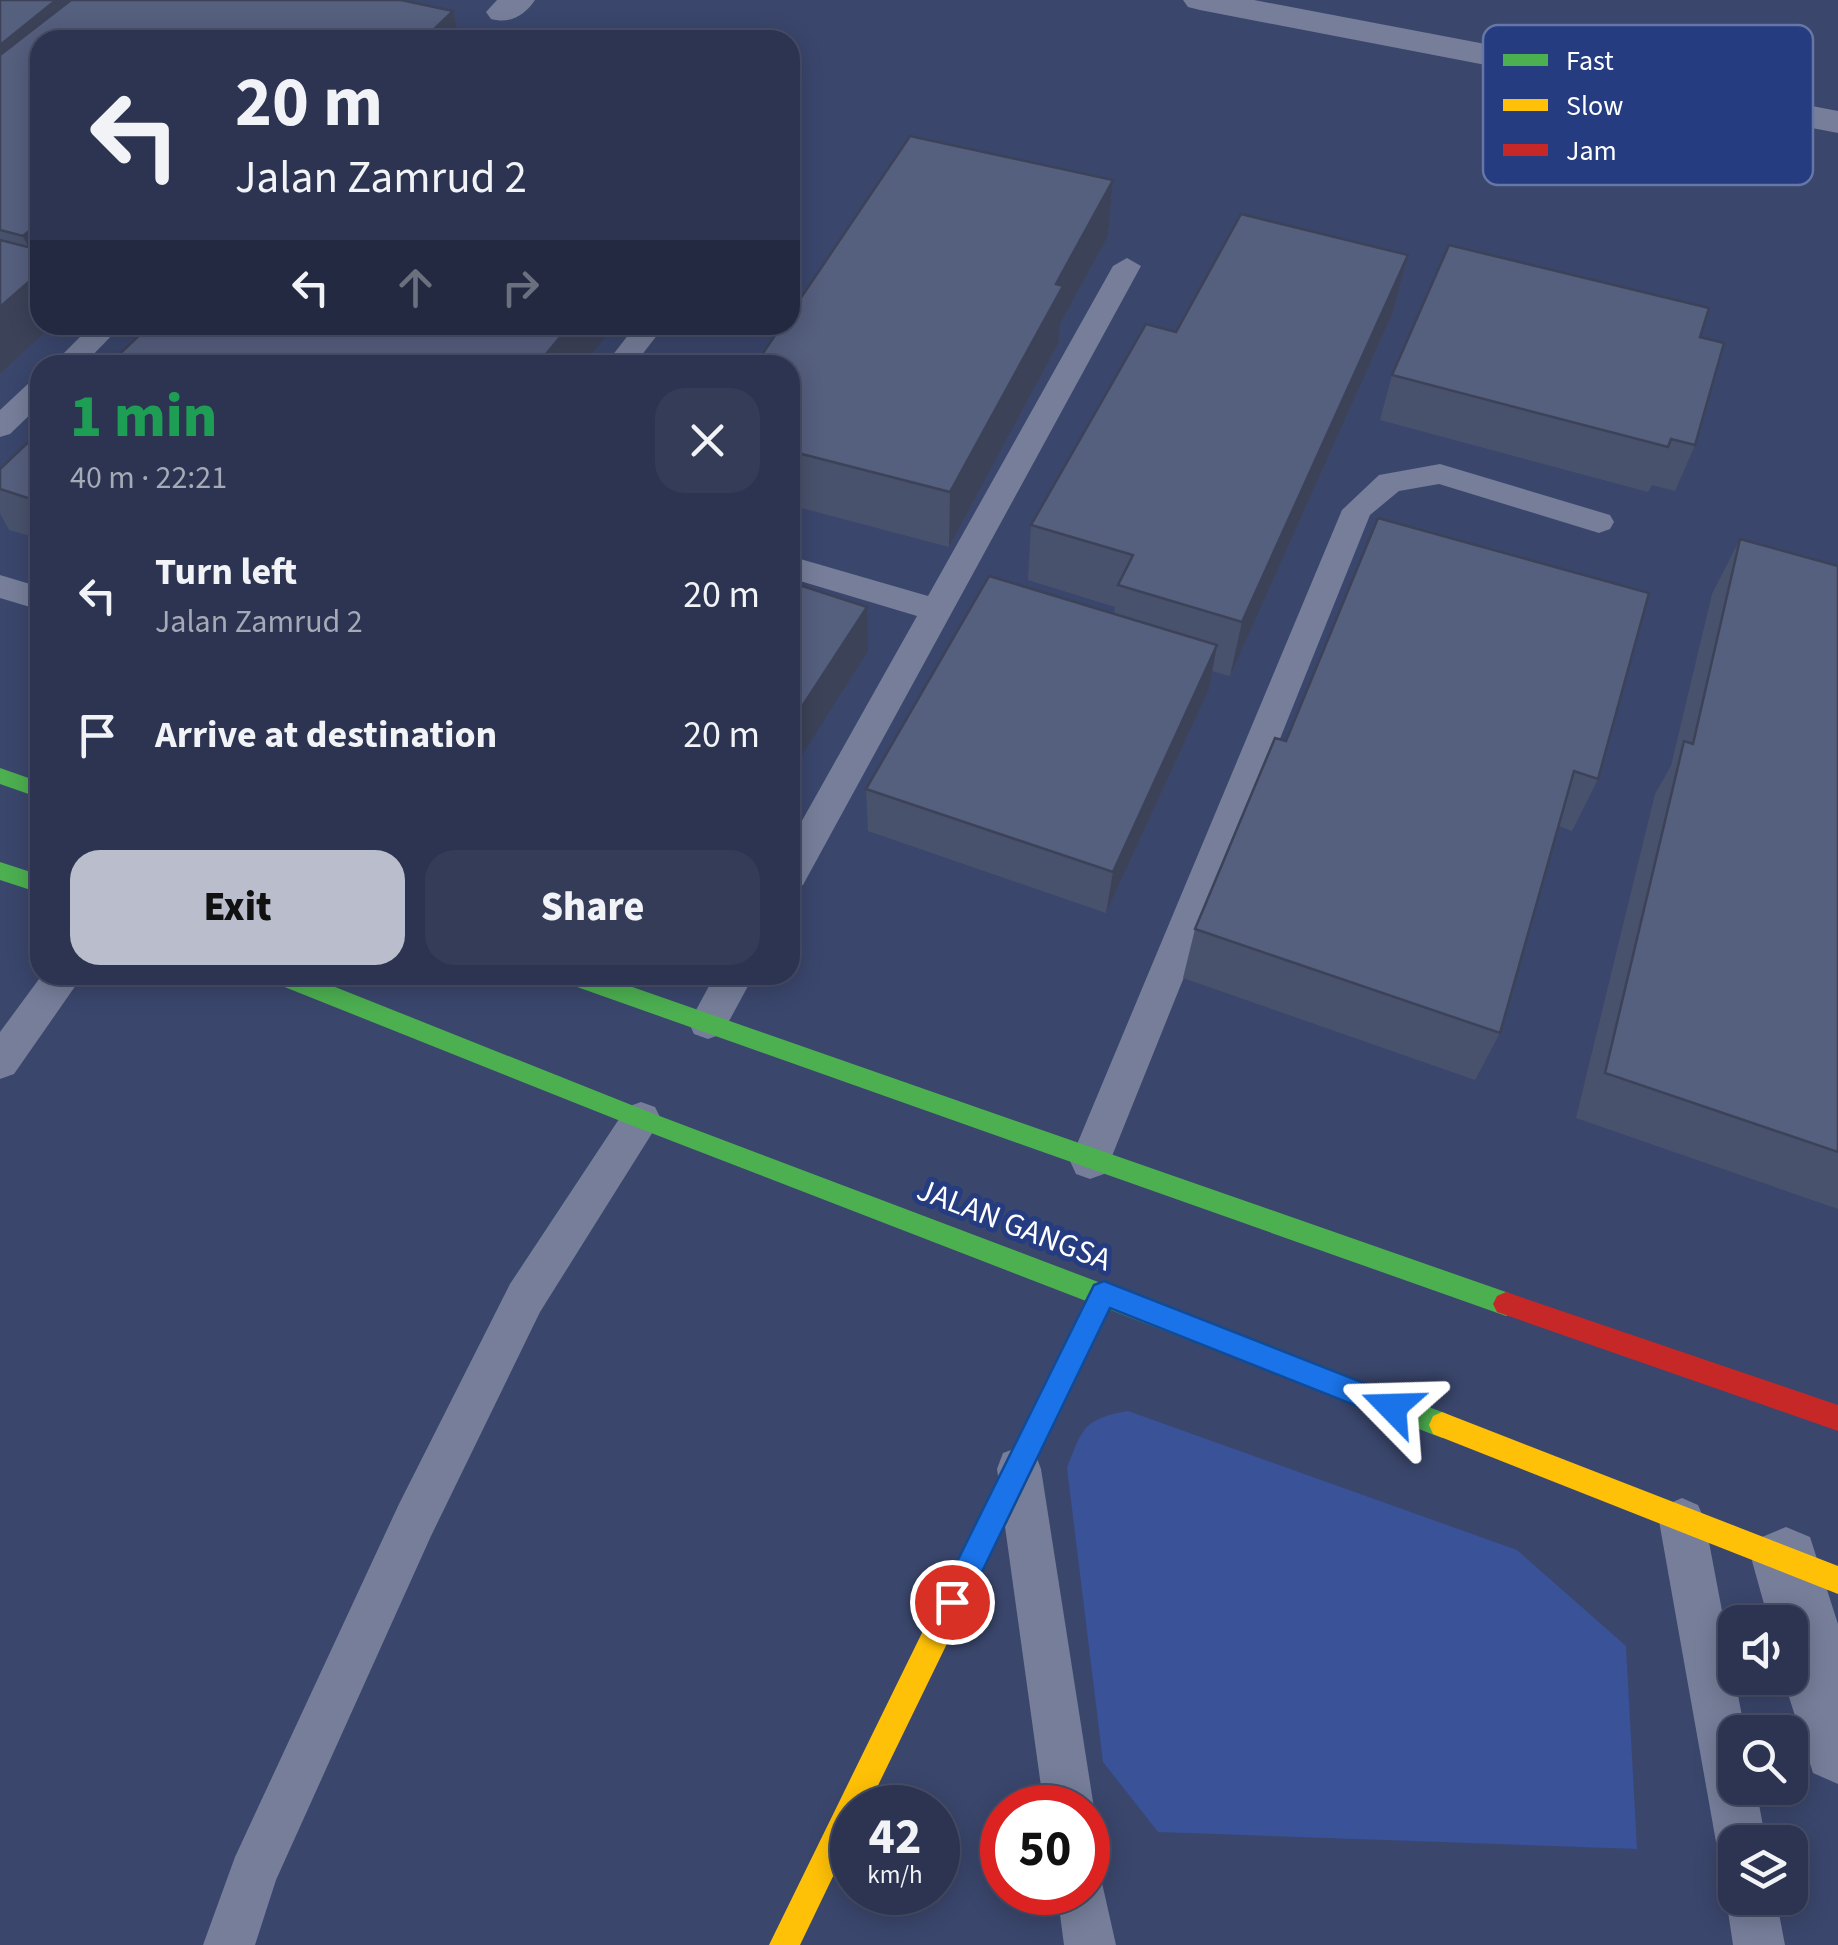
<!DOCTYPE html>
<meta charset="utf-8">
<style>
:root{--surface:#2c3451;--page:#343c58;--text:#f1f3f6;--muted:#a6aab7;--line:#484f68;--accent:#babecc}
body{margin:0;font-family:"Source Sans 3",sans-serif;background:var(--page);color:var(--text);height:100vh;display:flex;flex-direction:column;font-size:38px;white-space:nowrap}
*{box-sizing:border-box;margin:0}
p{font-size:32px;color:var(--muted)}
.icon{flex:none;width:55px;height:55px;fill:none;stroke:currentColor;stroke-width:2;stroke-linecap:round;stroke-linejoin:round}
.map{position:relative;flex:1;overflow:hidden}
.panel{position:absolute;left:30px;top:355px;width:770px;height:630px;display:flex;flex-direction:column;background:var(--surface);border-radius:30px;box-shadow:0 5px 25px #0003,0 0 0 2px var(--line)}
.panel>*{flex:none}
.hud{position:absolute;left:30px;top:30px;width:770px;height:305px;border-radius:30px;box-shadow:0 5px 25px #0003,0 0 0 2px var(--line);background:#2c3451;color:var(--text);overflow:hidden}
.buttons{position:absolute;left:1718px;top:1605px;display:grid;gap:20px}
.buttons a{display:grid;place-items:center;width:90px;height:90px;border-radius:20px;background:var(--surface);box-shadow:0 5px 25px #0003,0 0 0 2px var(--line);font-size:50px}
.speed{position:absolute;left:830px;top:1785px;display:flex;gap:20px;font-size:50px;font-weight:700;text-align:center}
.speed>*{display:grid;place-content:center;width:130px;height:130px;border-radius:50%;background:var(--surface);box-shadow:0 5px 25px #0003,0 0 0 2px var(--line);line-height:1}
.speed small{font-size:25px;font-weight:400}
.speed .limit{border:15px solid #d22;background:#fff;color:#111}
.pin{position:absolute;display:grid;place-items:center;width:85px;height:85px;color:#fff;margin:-42px;border:5px solid #fff;border-radius:50%;box-shadow:0 2px 10px #0007}
.me{position:absolute;width:110px;margin:-55px;rotate:292deg;stroke-linejoin:round;filter:drop-shadow(0 0 8px #0008)}
.turn{display:flex;align-items:center;gap:35px;height:210px;padding:0 40px;font-size:45px}
.turn .icon{width:130px;height:130px;stroke-width:2.5}
.turn b{display:block;font-size:70px;line-height:85px}
.lanes{display:flex;align-items:center;height:95px;padding:0 40px;background:#0003;justify-content:center;gap:50px;direction:ltr}
.lanes .off{opacity:.35}
.round{display:grid;place-items:center;flex:none;width:105px;height:105px;border-radius:30px;background:var(--page)}
.overview{display:flex;align-items:center;justify-content:space-between;height:170px;padding:0 40px}
h1{font-size:60px;font-weight:800;line-height:75px;color:#1e9e55}
.cta{display:flex;gap:20px;margin-top:auto;padding:20px 40px}
.cta a{flex:1;height:115px;border-radius:30px;background:var(--accent);color:#111;font-size:40px;font-weight:800;line-height:115px;text-align:center}
.cta a+a{background:var(--page);color:var(--text)}
ul{padding:0;list-style:none}
li{display:flex;align-items:center;gap:30px;height:140px;padding:0 40px}
li div{flex:1}
li b{display:block;font-size:38px}
li em{font-style:normal}
.map>svg:first-child{display:block}
.green{fill:#395298}
.lines{fill:none;stroke-linecap:round;stroke-linejoin:round}
.lane{fill:#767e9a;fill-rule:evenodd}
.street{fill:#767e9a;fill-rule:evenodd}
.fast{fill:#4caf50;fill-rule:evenodd}
.slow{fill:#ffc107;fill-rule:evenodd}
.jam{fill:#c62828;fill-rule:evenodd}
.wall{fill:#49526c}
.shaded-wall{fill:#3c4258}
.building{fill:#555f7e;stroke:#3c4258;stroke-width:2.5}
.route{fill:#1a73e8;stroke:#114b97;stroke-width:2.5}
.labels{text-anchor:middle;dominant-baseline:central;stroke-width:10;stroke-linejoin:round;paint-order:stroke}
.street-label{font-size:32px;fill:#fff;stroke:#253c81}
.key{fill:#253c81;stroke:#6676a7;stroke-width:2.5}
.key-label{font-size:28px;fill:#fff}
</style>
<div class="map">
<svg width="1838" height="1945" viewBox="0 0 1838 1945">
<rect width="100%" height="100%" fill="#3a466c"/>
<path class="green" d="M 1128,1411 L 1517,1550 L 1626,1646 L 1637,1849 L 1158,1832 L 1103,1762 L 1067,1468 C 1083,1428 1083,1419 1128,1411 Z"/>
<g class="lines">
<g class="lane">
<path d="M 1127,258 L 1141,266 L 803,885 L 790,889 L 790,842 L 917,616 L 790,578 L 790,556 L 928,596 L 1113,266 Z"/>
<path d="M 92,325 L 122,325 L 83,365 L 52,365 Z"/>
<path d="M 636,325 L 665,325 L 634,365 L 605,365 Z"/>
<path d="M 40,380 L 40,405 L 10,434 L 0,437 L 0,410 L 30,382 Z"/>
<path d="M 1440,464 L 1610,515 L 1614,522 L 1610,529 L 1599,533 L 1439,484 L 1399,491 L 1370,515 L 1110,1161 L 1104,1174 L 1090,1179 L 1076,1174 L 1070,1161 L 1342,510 L 1379,475 Z"/>
<path d="M 0,575 L 40,587 L 40,610 L 0,598 Z"/>
<path d="M 42,975 L 83,975 L 14,1074 L 0,1079 L 0,1032 Z"/>
<path d="M 715,975 L 754,975 L 722,1034 L 708,1039 L 694,1034 L 689,1023 Z"/>
<path d="M 641,1102 L 655,1107 L 661,1119 L 540,1312 L 431,1536 L 276,1880 L 255,1945 L 203,1945 L 235,1857 L 399,1504 L 510,1284 L 627,1107 Z"/>
<path d="M 1019,1447 L 1035,1453 L 1041,1469 L 1094,1808 L 1088,1823 L 1088,1808 L 1044,1808 L 997,1469 L 1003,1453 Z"/>
<path d="M 1682,1498 L 1698,1505 L 1705,1521 L 1745,1732 L 1735,1732 L 1735,1788 L 1756,1788 L 1766,1842 L 1735,1842 L 1735,1865 L 1723,1860 L 1716,1842 L 1659,1521 L 1666,1505 Z"/>
<path d="M 1088,1869 L 1100,1874 L 1116,1945 L 1064,1945 L 1057,1892 L 1088,1892 Z"/>
<path d="M 1735,1879 L 1735,1898 L 1776,1898 L 1785,1945 L 1733,1945 L 1726,1898 Z"/>
</g>
<g class="street">
<path d="M 497,0 L 535,0 C 524,16 510,24 491,19 L 486,12 Z"/>
<path d="M 1183,0 L 1254,0 L 1838,111 L 1838,133 L 1200,10 L 1188,7 Z"/>
<path d="M 1786,1527 L 1810,1537 L 1838,1624 L 1838,1784 L 1813,1773 L 1783,1678 L 1790,1678 L 1790,1622 L 1769,1622 L 1752,1561 L 1762,1537 Z"/>
</g>
<g class="fast">
<path d="M 0,768 L 40,782 L 40,798 L 0,784 Z"/>
<path d="M 0,862 L 40,875 L 40,893 L 0,880 Z"/>
<path d="M 269,975 L 305,975 L 649,1112 L 1442,1412 L 1451,1416 L 1455,1425 L 1451,1434 L 1442,1438 L 1108,1309 L 1014,1506 L 1004,1509 L 994,1506 L 990,1496 L 1086,1301 L 633,1126 L 272,982 Z"/>
<path d="M 560,975 L 598,975 L 1506,1292 L 1515,1296 L 1519,1304 L 1515,1312 L 1506,1316 L 563,982 Z"/>
</g>
<g class="slow">
<path d="M 1442,1412 L 1838,1566 L 1838,1594 L 1433,1434 L 1429,1425 L 1433,1416 Z"/>
<path d="M 1004,1483 L 1014,1486 L 1018,1496 L 1014,1506 L 867,1808 L 852,1808 L 852,1837 L 800,1945 L 769,1945 L 994,1486 Z"/>
</g>
<path class="jam" d="M 1506,1292 L 1838,1405 L 1838,1431 L 1497,1312 L 1493,1304 L 1497,1296 Z"/>
</g>
<g class="wall">
<path d="M 0,0 L 409,0 L 410,2 L 453,11 L 460,40 L 40,40 L 40,325 L 53,325 L 0,374 Z"/>
<path d="M 1113,180 L 1108,236 L 1060,324 L 1059,342 L 949,547 L 790,505 L 790,365 Z"/>
<path d="M 1408,255 L 1393,312 L 1230,676 L 1212,671 L 1209,689 L 1106,913 L 868,831 L 866,789 L 1114,614 L 1115,607 L 1028,580 L 1031,525 L 1176,332 Z"/>
<path d="M 1700,337 L 1695,445 L 1675,491 L 1652,485 L 1648,492 L 1380,420 L 1392,375 Z"/>
<path d="M 40,431 L 40,539 L 9,530 L 0,513 L 0,469 Z"/>
<path d="M 1378,518 L 1598,779 L 1572,831 L 1559,826 L 1500,1033 L 1475,1080 L 1183,978 L 1195,929 L 1286,741 Z"/>
<path d="M 1740,539 L 1838,566 L 1838,1209 L 1576,1118 L 1655,794 L 1671,766 L 1712,594 Z"/>
</g>
<g class="shaded-wall">
<path d="M 56,0 L 145,0 L 0,121 L 0,45 Z"/>
<path d="M 453,11 L 460,40 L 423,40 Z"/>
<path d="M 1113,180 L 1108,236 L 1060,324 L 1059,342 L 949,547 L 950,492 L 1056,284 Z"/>
<path d="M 40,222 L 40,325 L 53,325 L 0,374 L 0,307 L 40,272 L 23,236 Z"/>
<path d="M 1408,255 L 1393,312 L 1230,676 L 1242,622 Z"/>
<path d="M 570,325 L 615,325 L 583,365 L 537,365 Z"/>
<path d="M 867,607 L 868,651 L 790,774 L 790,725 Z"/>
<path d="M 1217,645 L 1209,689 L 1106,913 L 1113,872 Z"/>
</g>
<g class="building">
<path d="M 0,0 L 56,0 L 0,45 Z"/>
<path d="M 71,0 L 401,0 L 453,11 L 423,40 L 40,40 L 40,222 L 23,236 L 0,230 L 0,55 Z"/>
<path d="M 910,136 L 1113,180 L 1056,284 L 1063,286 L 950,492 L 790,451 L 790,365 L 755,365 L 782,325 L 790,325 L 790,314 Z"/>
<path d="M 1241,214 L 1408,255 L 1242,622 L 1118,585 L 1133,555 L 1031,525 L 1146,324 L 1176,332 Z"/>
<path d="M 0,240 L 40,250 L 40,272 L 0,307 Z"/>
<path d="M 1449,245 L 1709,308 L 1700,337 L 1724,343 L 1695,445 L 1671,439 L 1668,447 L 1392,375 Z"/>
<path d="M 150,325 L 570,325 L 537,365 L 108,365 Z"/>
<path d="M 40,431 L 40,502 L 0,489 L 0,469 Z"/>
<path d="M 1378,518 L 1649,593 L 1598,779 L 1574,771 L 1500,1033 L 1195,929 L 1275,738 L 1286,741 Z"/>
<path d="M 1740,539 L 1838,566 L 1838,1152 L 1605,1073 L 1684,741 L 1693,744 Z"/>
<path d="M 989,576 L 1217,645 L 1113,872 L 866,789 Z"/>
<path d="M 790,582 L 867,607 L 790,725 Z"/>
</g>
<path class="route" d="M 1104,1281 L 1402,1398 L 1406,1407 L 1402,1416 L 1392,1420 L 1110,1308 L 962,1613 L 952,1617 L 942,1613 L 938,1602 L 942,1592 L 1094,1285 Z"/>
<g class="labels">
<g class="street-label">
<text transform="translate(1014 1225) rotate(21)">JALAN GANGSA</text>
</g>
</g>
<rect x="1483" y="25" width="330" height="160" rx="15" class="key"/>
<rect x="1503" y="54" width="45" height="12" fill="#4caf50"/>
<rect x="1503" y="99" width="45" height="12" fill="#ffc107"/>
<rect x="1503" y="144" width="45" height="12" fill="#c62828"/>
<g class="key-label">
<text x="1566" y="70">Fast</text>
<text x="1566" y="115">Slow</text>
<text x="1566" y="160">Jam</text>
</g>
</svg>
<div class="buttons">
<a><svg class="icon" aria-label="sound" viewBox="0 0 24 24"><path d="M4 9h4l5-4v14l-5-4H4zM17 9q2 3 0 6"/></svg></a>
<a><svg class="icon" aria-label="search" viewBox="0 0 24 24"><circle cx="10" cy="10" r="6"/><path d="M15 15l6 6"/></svg></a>
<a><svg class="icon" aria-label="layers" viewBox="0 0 24 24"><path d="M12 4l9 5-9 5-9-5zM3 14l9 5 9-5"/></svg></a>
</div>
<div class="speed"><div>42<small>km/h</small></div><div class="limit">50</div></div>
<div class="pin" style="left:952px;top:1602px;background:#d93025"><svg class="icon" aria-label="arrive" viewBox="0 0 24 24"><path d="M6 21V4h12l-3 4 3 4H6"/></svg></div>
<svg class="me" style="left:1392px;top:1407px" viewBox="-20 -20 40 40"><path d="M0-17L14 15 0 8-14 15z" fill="#1a73e8" stroke="#fff" stroke-width="4"/></svg>
<div class="hud">
<div class="turn"><svg class="icon" aria-label="left" viewBox="0 0 24 24"><path d="M17 20v-9H6M10 6l-5 5 5 5"/></svg><div><b>20 m</b>Jalan Zamrud 2</div></div>
<div class="lanes"><svg class="icon" aria-label="left" viewBox="0 0 24 24"><path d="M17 20v-9H6M10 6l-5 5 5 5"/></svg><svg class="icon off" aria-label="ahead" viewBox="0 0 24 24"><path d="M12 20V5M6 11l6-6 6 6"/></svg><svg class="icon off" aria-label="right" viewBox="0 0 24 24"><path d="M7 20v-9h11M14 6l5 5-5 5"/></svg></div>
</div>
<section class="panel">
<div class="overview"><div><h1>1 min</h1><p>40 m · 22:21</p></div><a class="round"><svg class="icon" aria-label="close" viewBox="0 0 24 24"><path d="M6 6l12 12M18 6L6 18"/></svg></a></div>
<ul>
<li><svg class="icon" aria-label="left" viewBox="0 0 24 24"><path d="M17 20v-9H6M10 6l-5 5 5 5"/></svg><div><b>Turn left</b><p>Jalan Zamrud 2</p></div><em>20 m</em></li>
<li><svg class="icon" aria-label="arrive" viewBox="0 0 24 24"><path d="M6 21V4h12l-3 4 3 4H6"/></svg><div><b>Arrive at destination</b></div><em>20 m</em></li>
</ul>
<div class="cta"><a>Exit</a><a>Share</a></div>
</section>
</div>
